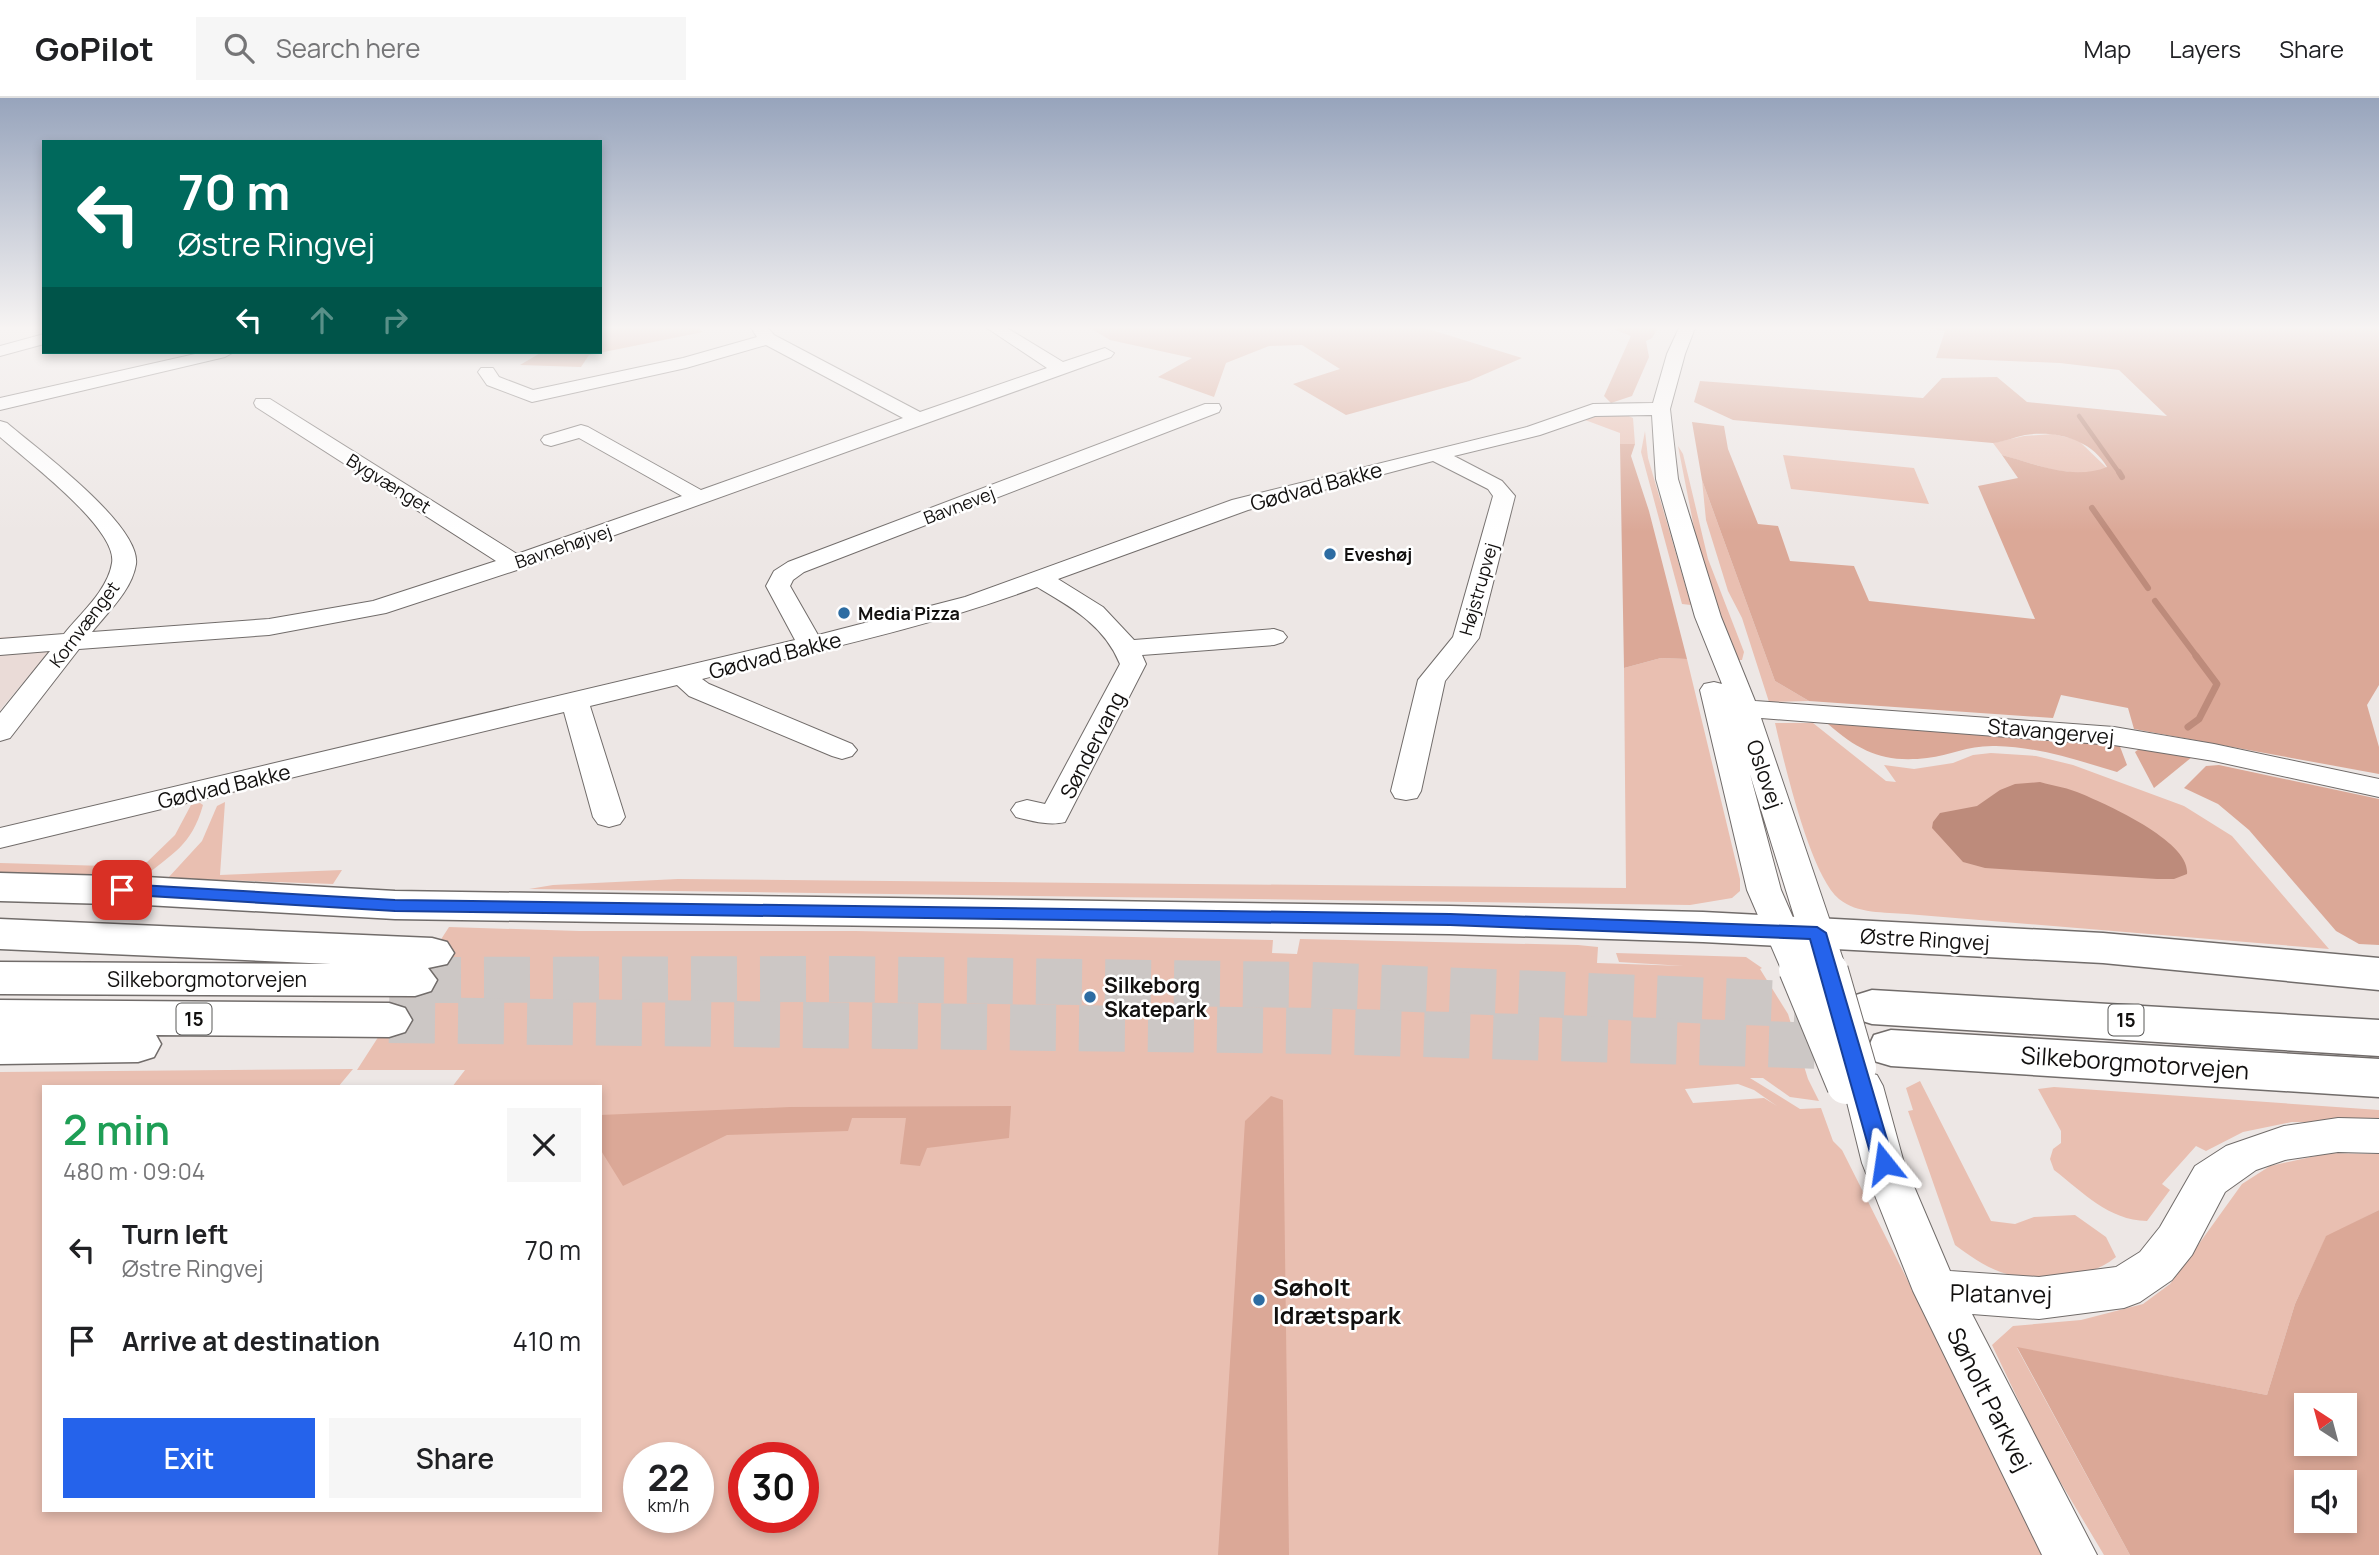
<!DOCTYPE html>
<meta charset="utf-8">
<style>
:root{--surface:#fff;--page:#f6f6f6;--text:#202124;--muted:#757577;--line:#e0e0e0;--accent:#2563eb}
body{margin:0;font-family:Manrope,sans-serif;background:var(--page);color:var(--text);height:100vh;display:flex;flex-direction:column;font-size:26px;white-space:nowrap}
*{box-sizing:border-box;margin:0}
p{font-size:23px;color:var(--muted)}
.icon{flex:none;width:38px;height:38px;fill:none;stroke:currentColor;stroke-width:2;stroke-linecap:round;stroke-linejoin:round}
.map{position:relative;flex:1;overflow:hidden}
.sheet{position:absolute;left:42px;top:987px;width:560px;height:427px;display:flex;flex-direction:column;background:var(--surface);border-radius:0px;box-shadow:0 4px 10px #0003}
.sheet>*{flex:none}
.banner{position:absolute;left:42px;top:42px;width:560px;height:214px;border-radius:0px;box-shadow:0 4px 10px #0003;background:#00695c;color:#fff;overflow:hidden}
.needle{width:46px;rotate:324deg}
.fabs{position:absolute;left:2294px;top:1295px;display:grid;gap:14px}
.fabs a{display:grid;place-items:center;width:63px;height:63px;border-radius:0px;background:var(--surface);box-shadow:0 4px 10px #0003;font-size:35px}
.speed{position:absolute;left:623px;top:1344px;display:flex;gap:14px;font-size:35px;font-weight:700;text-align:center}
.speed>*{display:grid;place-content:center;width:91px;height:91px;border-radius:50%;background:var(--surface);box-shadow:0 4px 10px #0003;line-height:1}
.speed small{font-size:18px;font-weight:400}
.speed .limit{border:10px solid #d22;background:#fff;color:#111}
.pin{position:absolute;display:grid;place-items:center;width:60px;height:60px;color:#fff;margin:-30px;border-radius:14px;box-shadow:0 4px 10px #0006}
.me{position:absolute;width:77px;margin:-38px;rotate:345deg;stroke-linejoin:round;filter:drop-shadow(0 0 5px #0008)}
.turn{display:flex;align-items:center;gap:24px;height:147px;padding:0 21px;font-size:32px}
.turn .icon{width:91px;height:91px;stroke-width:2.5}
.turn b{display:block;font-size:49px;line-height:60px}
.lanes{display:flex;align-items:center;height:66px;padding:0 21px;background:#0003;justify-content:center;gap:35px;direction:ltr}
.lanes .off{opacity:.35}
.round{display:grid;place-items:center;flex:none;width:74px;height:74px;border-radius:0px;background:var(--page)}
.overview{display:flex;align-items:center;justify-content:space-between;height:119px;padding:0 21px}
h1{font-size:42px;font-weight:600;line-height:52px;color:#1e9e55}
.action{display:flex;gap:14px;margin-top:auto;padding:14px 21px}
.action a{flex:1;height:80px;border-radius:0px;background:var(--accent);color:#fff;font-size:28px;font-weight:600;line-height:80px;text-align:center}
.action a+a{background:var(--page);color:var(--text)}
ul{padding:0;list-style:none}
li{display:flex;align-items:center;gap:21px;height:91px;padding:0 21px}
li div{flex:1}
li b{display:block;font-size:26px}
li em{font-style:normal}
header{display:flex;align-items:center;gap:42px;box-sizing:border-box;height:98px;padding:0 35px;background:var(--surface);border-bottom:2px solid var(--line)}
header strong{font-size:33px}
nav{display:flex;gap:38px;margin-inline-start:auto;font-size:24px}
.search{width:490px;height:63px;background:var(--page);display:flex;align-items:center;gap:18px;box-sizing:border-box;padding:0 24px;border-radius:0px;color:var(--muted);font-size:26px}
.map>svg:first-child{display:block}
.built{fill:#eadbd7}
.green{fill:#e9bfb1;fill-rule:evenodd}
.forest{fill:#dba897;fill-rule:evenodd}
.water{fill:#bd8b7b}
.lines{fill:none;stroke-linecap:round;stroke-linejoin:round}
.stream-far2{stroke:#bd8b7b;stroke-width:4.5}
.stream-far1{stroke:#bd8b7b;stroke-width:6}
.stream{stroke:#bd8b7b;stroke-width:7}
.highway-tunnel{stroke:#ccc7c5;stroke-width:46;stroke-dasharray:46 23;stroke-linecap:butt}
.minor-casing{stroke:#716c6a;stroke-width:2}
.major-casing{stroke:#716c6a;stroke-width:3}
.highway-casing{stroke:#716c6a;stroke-width:3}
.minor{fill:#fff;fill-rule:evenodd}
.major{fill:#fff;fill-rule:evenodd}
.highway{fill:#fff;fill-rule:evenodd}
.minor-bridge-casing{stroke:#716c6a;stroke-width:40;stroke-linecap:butt}
.minor-bridge{stroke:#fff;stroke-width:38}
.route{fill:#2563eb;stroke:#184099;stroke-width:2}
.poi-dot{fill:#2d6ca2;stroke:#fff;stroke-width:2.5}
.labels{text-anchor:middle;dominant-baseline:central;stroke-width:5;stroke-linejoin:round;paint-order:stroke}
.far-street-label{font-size:18px;fill:#12100f;stroke:#fff}
.far-poi-label{font-size:18px;font-weight:bold;fill:#12100f;stroke:#fff;text-anchor:start}
.shield{fill:#fff;stroke:#595857;stroke-width:2}
.shield-label{font-size:19px;font-weight:bold;fill:#12100f}
.street-label{font-size:21px;fill:#12100f;stroke:#fff}
.poi-label{font-size:21px;font-weight:bold;fill:#12100f;stroke:#fff;text-anchor:start}
.near-street-label{font-size:24px;fill:#12100f;stroke:#fff}
.near-poi-label{font-size:24px;font-weight:bold;fill:#12100f;stroke:#fff;text-anchor:start}
</style>
<header>
<strong>GoPilot</strong>
<div class="search"><svg class="icon" aria-label="search" viewBox="0 0 24 24"><circle cx="10" cy="10" r="6"/><path d="M15 15l6 6"/></svg>Search here</div>
<nav><a>Map</a><a>Layers</a><a>Share</a></nav>
</header>
<div class="map">
<svg width="2379" height="1457" viewBox="0 0 2379 1457">
<rect width="100%" height="100%" fill="#ede7e5"/>
<path class="built" d="M 64,536 L 0,612 L 0,539 Z"/>
<g class="green">
<path d="M 1624,316 L 1633,320 L 1635,346 L 1620,346 L 1620,335 L 1585,322 L 1600,317 Z"/>
<path d="M 1645,333 L 1648,360 L 1691,507 L 1682,506 L 1644,365 L 1641,354 Z"/>
<path d="M 2053,336 L 2078,342 L 2107,370 L 2087,376 L 2053,372 L 2002,357 L 1993,345 L 2024,338 Z"/>
<path d="M 1678,348 L 1683,356 L 1708,461 L 1744,554 L 1742,562 L 1734,562 L 1699,455 Z"/>
<path d="M 1783,357 L 1914,370 L 1929,406 L 1791,391 Z"/>
<path d="M 1702,382 L 1775,583 L 1809,603 L 1769,604 L 1742,520 L 1728,493 L 1706,422 Z"/>
<path d="M 1661,560 L 1687,561 L 1740,781 L 1740,793 L 1732,800 L 1690,807 L 529,791 L 553,787 L 678,781 L 1626,790 L 1624,570 Z"/>
<path d="M 1775,625 L 1813,625 L 1886,683 L 1896,684 L 1884,667 L 1914,671 L 1953,665 L 1973,657 L 1991,655 L 2036,658 L 2073,667 L 2184,708 L 2232,738 L 2329,851 L 1907,816 C 1885,814 1857,816 1839,801 C 1810,777 1784,664 1775,625 Z"/>
<path d="M 225,704 L 220,777 L 342,772 L 333,786 L 168,780 L 202,743 L 217,708 Z"/>
<path d="M 200,705 L 203,707 C 191,749 173,754 142,781 L 0,776 L 0,765 L 142,769 L 175,737 L 191,707 Z"/>
<path d="M 449,829 L 579,833 L 856,833 L 1273,842 L 1272,855 L 1297,856 L 1300,841 L 1578,847 L 1598,849 L 1597,865 L 1684,868 L 1619,864 L 1616,855 L 1746,859 L 1762,870 L 1760,871 L 1788,916 L 1808,981 L 1819,1003 L 1790,999 L 1763,980 L 1750,980 L 1800,1011 L 1821,1010 L 1833,1043 L 1842,1052 L 2046,1457 L 0,1457 L 0,974 L 353,971 L 338,989 L 44,989 L 44,1412 L 600,1412 L 600,989 L 452,989 L 465,972 L 357,972 ZM 1738,986 L 1754,992 L 1777,1008 L 1764,1000 L 1693,1005 L 1685,991 ZM 639,1360 L 698,1360 L 698,1419 L 639,1419 ZM 744,1360 L 803,1360 L 803,1419 L 744,1419 Z"/>
<path d="M 1920,983 L 1991,1123 L 2015,1126 L 2034,1119 L 2075,1117 L 2106,1139 L 2116,1159 C 2088,1182 2042,1184 2007,1176 C 1988,1171 1970,1158 1955,1147 L 1908,1013 L 1913,1012 L 1906,990 Z"/>
<path d="M 2054,989 L 2379,1012 L 2379,1025 L 2292,1024 L 2243,1034 L 2206,1053 L 2196,1048 L 2162,1086 L 2170,1092 L 2147,1123 C 2108,1122 2084,1095 2054,1072 L 2050,1061 L 2053,1051 L 2061,1045 L 2061,1033 L 2038,991 Z"/>
<path d="M 2329,1055 L 2379,1056 L 2379,1112 L 2326,1139 L 2295,1206 L 2267,1297 L 2017,1250 L 2130,1457 L 2104,1457 L 2046,1360 L 1992,1247 L 2013,1228 L 2081,1222 L 2143,1206 L 2170,1186 L 2242,1086 L 2270,1068 Z"/>
</g>
<g class="forest">
<path d="M 600,230 L 698,230 L 703,234 L 589,257 L 581,269 L 520,267 L 542,254 L 600,254 Z"/>
<path d="M 1090,230 L 1425,230 L 1522,260 L 1469,283 L 1346,317 L 1293,286 L 1340,271 L 1302,247 L 1269,248 L 1226,265 L 1214,299 L 1158,279 L 1192,260 L 1110,242 Z"/>
<path d="M 1617,230 L 1658,230 L 1652,240 L 1646,243 L 1649,259 L 1632,298 L 1611,305 L 1604,298 L 1631,238 L 1615,232 Z"/>
<path d="M 1929,230 L 2379,230 L 2379,587 L 2367,607 L 2379,649 L 2379,676 L 2134,631 L 2128,610 L 2061,597 L 2053,620 L 1809,603 L 1775,583 L 1702,382 L 1692,324 L 1724,328 L 1728,351 L 1758,426 L 1778,428 L 1790,463 L 1854,468 L 1869,503 L 2035,521 L 1978,388 L 2018,380 L 2002,357 C 2036,366 2073,383 2107,369 C 2091,341 2055,332 2025,337 C 2014,339 2004,344 1993,345 L 1733,322 L 1694,304 L 1700,283 L 1923,300 L 1942,280 L 1997,279 L 2027,304 L 2167,318 L 2119,272 L 2060,265 L 1936,260 L 1945,233 Z"/>
<path d="M 1620,346 L 1635,346 L 1631,358 L 1649,413 L 1687,561 L 1661,560 L 1624,570 Z"/>
<path d="M 1828,626 L 1976,634 L 2119,646 L 2127,667 L 2117,674 C 2077,662 2038,649 1996,648 C 1968,647 1952,657 1927,660 C 1884,665 1860,654 1828,626 Z"/>
<path d="M 2139,651 L 2192,659 L 2154,690 L 2135,654 Z"/>
<path d="M 2219,667 L 2379,701 L 2379,847 L 2359,846 L 2336,833 L 2249,732 L 2218,706 L 2184,690 L 2206,668 Z"/>
<path d="M 1271,998 L 1283,1002 L 1289,1457 L 1218,1457 L 1245,1023 Z"/>
<path d="M 1011,1008 L 1009,1040 L 927,1050 L 920,1068 L 900,1066 L 906,1020 L 852,1020 L 848,1033 L 727,1037 L 623,1088 L 600,1051 L 600,1017 L 790,1009 Z"/>
<path d="M 2379,1112 L 2379,1457 L 2130,1457 L 2017,1249 L 2267,1297 L 2295,1206 L 2326,1138 ZM 2306,1307 L 2345,1307 L 2345,1346 L 2306,1346 ZM 2306,1384 L 2345,1384 L 2345,1423 L 2306,1423 Z"/>
</g>
<path class="water" d="M 2040,684 C 2054,688 2069,690 2082,696 C 2108,707 2191,744 2187,776 L 2174,781 L 2157,781 L 1985,770 L 1963,764 L 1932,730 L 1933,724 L 1940,715 L 1977,708 L 2000,692 L 2015,686 Z"/>
<g class="lines">
<path class="stream-far2" d="M 2079,318 L 2120,376"/>
<g class="stream-far1">
<path d="M 2119,374 L 2122,379"/>
<path d="M 2092,410 L 2148,490"/>
<path d="M 2155,503 L 2197,559"/>
</g>
<path class="stream" d="M 2188,629 L 2199,621 L 2217,586 L 2196,558"/>
<g class="highway-tunnel">
<path d="M 415,882 L 845,881 L 1311,887 L 1845,908"/>
<path d="M 389,922 L 1318,933 L 1861,949"/>
</g>
<defs>
<g id="minor">
<path d="M 751,230 L 768,230 L 774,237 L 920,314 L 1047,270 L 987,230 L 1007,230 L 1063,264 L 1105,250 L 1114,255 L 1111,259 L 523,470 L 386,515 L 269,537 L 79,551 L 10,640 L 0,643 L 0,615 L 50,553 L 0,557 L 0,541 L 64,536 C 80,516 108,492 112,465 C 118,431 26,362 0,339 L 0,323 L 7,325 C 36,350 141,427 136,466 C 132,492 108,514 92,534 L 269,521 L 373,503 L 496,463 L 256,309 L 254,305 L 256,301 L 270,301 L 517,456 L 682,398 L 579,340 L 551,348 L 544,346 L 541,342 L 544,338 L 581,327 L 588,329 L 701,392 L 903,320 L 766,247 L 686,270 L 532,304 L 487,287 L 478,274 L 481,270 L 493,270 L 499,279 L 533,292 L 683,260 L 757,239 Z"/>
<path d="M 1679,230 L 1695,230 L 1685,256 L 1670,311 L 1678,381 L 1721,519 L 1755,603 L 2114,629 L 2214,646 L 2379,681 L 2379,699 L 2214,663 L 2114,647 L 1761,620 L 1847,873 L 1842,882 L 1829,886 L 1816,882 L 1813,876 L 1811,880 L 1798,884 L 1785,880 L 1747,792 L 1700,592 L 1704,586 L 1714,584 L 1722,586 L 1695,519 L 1656,381 L 1652,317 L 1595,318 L 1540,337 L 1454,358 L 1502,383 L 1515,398 L 1479,540 L 1445,583 L 1421,693 L 1417,700 L 1406,702 L 1395,700 L 1391,693 L 1418,582 L 1453,539 L 1493,398 L 1488,391 L 1433,363 L 1248,412 L 1058,481 L 1103,509 L 1134,542 L 1274,531 L 1283,534 L 1287,539 L 1283,544 L 1274,547 L 1142,557 L 1146,566 L 1065,724 C 1049,728 1032,723 1016,719 L 1011,712 L 1016,705 L 1027,702 L 1045,706 L 1120,566 C 1104,527 1071,509 1037,489 C 927,530 815,553 702,581 L 709,586 L 852,646 L 857,652 L 852,658 L 842,661 L 832,658 L 689,598 L 677,587 L 590,608 L 625,719 L 620,726 L 609,729 L 598,726 L 593,719 L 564,614 L 0,750 L 0,730 L 795,542 L 766,488 L 774,473 L 788,464 L 1205,306 L 1219,306 L 1221,310 L 1219,314 L 804,474 L 793,482 L 790,488 L 818,537 L 965,499 L 1232,402 L 1527,329 L 1593,306 L 1653,305 L 1667,256 ZM 1750,676 L 1798,831 L 1781,792 Z"/>
<path d="M 44,236 L 44,246 L 0,258 L 0,248 Z"/>
<path d="M 204,254 L 234,254 L 225,259 L 0,312 L 0,300 Z"/>
<path d="M 1863,973 L 1877,977 L 1883,988 L 1904,1065 L 1950,1173 L 2039,1179 L 2116,1169 L 2140,1154 L 2160,1129 L 2195,1068 L 2226,1048 L 2284,1028 L 2338,1020 L 2379,1021 L 2379,1055 L 2338,1054 L 2285,1062 L 2256,1072 L 2225,1094 L 2192,1157 L 2172,1182 L 2140,1204 L 2124,1210 L 2039,1221 L 1972,1216 L 2097,1457 L 2042,1457 L 1913,1193 L 1862,1065 L 1843,988 L 1849,977 Z"/>
</g>
<path id="major" d="M 0,775 L 146,779 L 395,793 L 1450,808 L 1703,814 L 2103,835 L 2379,860 L 2379,892 L 2103,865 L 1703,844 L 1450,836 L 395,821 L 146,807 L 0,803 Z"/>
<g id="highway">
<path d="M 0,821 L 432,840 L 447,844 L 454,855 L 447,866 L 428,870 L 437,882 L 431,893 L 415,898 L 0,896 L 0,864 L 331,866 L 0,851 Z"/>
<path d="M 1872,892 L 2379,922 L 2379,958 L 1872,926 L 1856,921 L 1849,909 L 1856,897 Z"/>
<path d="M 0,902 L 389,905 L 405,910 L 412,922 L 405,934 L 389,939 L 156,937 L 161,946 L 154,959 L 138,964 L 0,966 Z"/>
<path d="M 1891,932 L 2379,961 L 2379,999 L 1891,968 L 1874,963 L 1868,950 L 1874,937 Z"/>
</g>
</defs>
<use href="#minor" class="minor-casing"/>
<use href="#major" class="major-casing"/>
<use href="#highway" class="highway-casing"/>
<use href="#minor" class="minor"/>
<use href="#major" class="major"/>
<use href="#highway" class="highway"/>
<defs>
<g id="minor-bridge">
<path d="M 1798,871 L 1846,987"/>
<path d="M 1829,873 L 1857,970"/>
</g>
</defs>
<use href="#minor-bridge" class="minor-bridge-casing"/>
<use href="#minor-bridge" class="minor-bridge"/>
</g>
<linearGradient id="sky" x2="0" y2="1"><stop stop-color="#97a4bc"/><stop offset="0.53" stop-color="#f7f4f3"/><stop offset="1" stop-color="#f7f4f3" stop-opacity="0"/></linearGradient>
<rect width="2379" height="434" fill="url(#sky)"/>
<path class="route" d="M 122,786 L 395,802 L 1450,816 L 1817,829 L 1826,835 L 1894,1065 L 1891,1071 L 1884,1074 L 1876,1071 L 1873,1065 L 1810,841 L 1450,827 L 395,813 L 116,796 L 113,792 Z"/>
<g class="poi-dot">
<circle cx="1330" cy="456" r="7"/>
<circle cx="844" cy="515" r="7"/>
<circle cx="1090" cy="899" r="7"/>
<circle cx="1259" cy="1202" r="7"/>
</g>
<g class="labels">
<g class="far-street-label">
<text transform="translate(389 385) rotate(32)">Bygvænget</text>
<text transform="translate(959 407) rotate(-21)">Bavnevej</text>
<text transform="translate(563 448) rotate(-19)">Bavnehøjvej</text>
<text transform="translate(1478 491) rotate(-74)">Højstrupvej</text>
<text transform="translate(84 526) rotate(-53)">Kornvænget</text>
</g>
<g class="far-poi-label">
<text x="1344" y="456">Eveshøj</text>
<text x="858" y="515">Media Pizza</text>
</g>
<g class="shield">
<rect x="176.5" y="905.5" width="35" height="31" rx="5"/>
<rect x="2108.5" y="906.5" width="35" height="31" rx="5"/>
</g>
<g class="shield-label">
<text x="194" y="921">15</text>
<text x="2126" y="922">15</text>
</g>
<g class="street-label">
<text transform="translate(1316 388) rotate(-15)">Gødvad Bakke</text>
<text transform="translate(775 557) rotate(-14)">Gødvad Bakke</text>
<text transform="translate(2051 633) rotate(5)">Stavangervej</text>
<text transform="translate(1092 647) rotate(-63)">Søndervang</text>
<text transform="translate(1765 676) rotate(71)">Oslovej</text>
<text transform="translate(224 688) rotate(-13)">Gødvad Bakke</text>
<text transform="translate(1925 841) rotate(3)">Østre Ringvej</text>
<text x="207" y="881">Silkeborgmotorvejen</text>
</g>
<g class="poi-label">
<text x="1104" y="887">Silkeborg<tspan x="1104" dy="24">Skatepark</tspan></text>
</g>
<g class="near-street-label">
<text transform="translate(2135 964) rotate(4)">Silkeborgmotorvejen</text>
<text transform="translate(2001 1195) rotate(1)">Platanvej</text>
<text transform="translate(1990 1301) rotate(63)">Søholt Parkvej</text>
</g>
<g class="near-poi-label">
<text x="1273" y="1188">Søholt<tspan x="1273" dy="28">Idrætspark</tspan></text>
</g>
</g>
</svg>
<div class="fabs">
<a><svg class="needle" viewBox="-14 -14 28 28"><path d="M0-13l5 13h-10z" fill="#e53935"/><path d="M0 13l5-13h-10z" fill="#757577"/></svg></a>
<a><svg class="icon" aria-label="sound" viewBox="0 0 24 24"><path d="M4 9h4l5-4v14l-5-4H4zM17 9q2 3 0 6"/></svg></a>
</div>
<div class="speed"><div>22<small>km/h</small></div><div class="limit">30</div></div>
<div class="pin" style="left:122px;top:792px;background:#d93025"><svg class="icon" aria-label="arrive" viewBox="0 0 24 24"><path d="M6 21V4h12l-3 4 3 4H6"/></svg></div>
<svg class="me" style="left:1884px;top:1065px" viewBox="-20 -20 40 40"><path d="M0-17L14 15 0 8-14 15z" fill="#2563eb" stroke="#fff" stroke-width="4"/></svg>
<div class="banner">
<div class="turn"><svg class="icon" aria-label="left" viewBox="0 0 24 24"><path d="M17 20v-9H6M10 6l-5 5 5 5"/></svg><div><b>70 m</b>Østre Ringvej</div></div>
<div class="lanes"><svg class="icon" aria-label="left" viewBox="0 0 24 24"><path d="M17 20v-9H6M10 6l-5 5 5 5"/></svg><svg class="icon off" aria-label="ahead" viewBox="0 0 24 24"><path d="M12 20V5M6 11l6-6 6 6"/></svg><svg class="icon off" aria-label="right" viewBox="0 0 24 24"><path d="M7 20v-9h11M14 6l5 5-5 5"/></svg></div>
</div>
<section class="sheet">
<div class="overview"><div><h1>2 min</h1><p>480 m · 09:04</p></div><a class="round"><svg class="icon" aria-label="close" viewBox="0 0 24 24"><path d="M6 6l12 12M18 6L6 18"/></svg></a></div>
<ul>
<li><svg class="icon" aria-label="left" viewBox="0 0 24 24"><path d="M17 20v-9H6M10 6l-5 5 5 5"/></svg><div><b>Turn left</b><p>Østre Ringvej</p></div><em>70 m</em></li>
<li><svg class="icon" aria-label="arrive" viewBox="0 0 24 24"><path d="M6 21V4h12l-3 4 3 4H6"/></svg><div><b>Arrive at destination</b></div><em>410 m</em></li>
</ul>
<div class="action"><a>Exit</a><a>Share</a></div>
</section>
</div>
